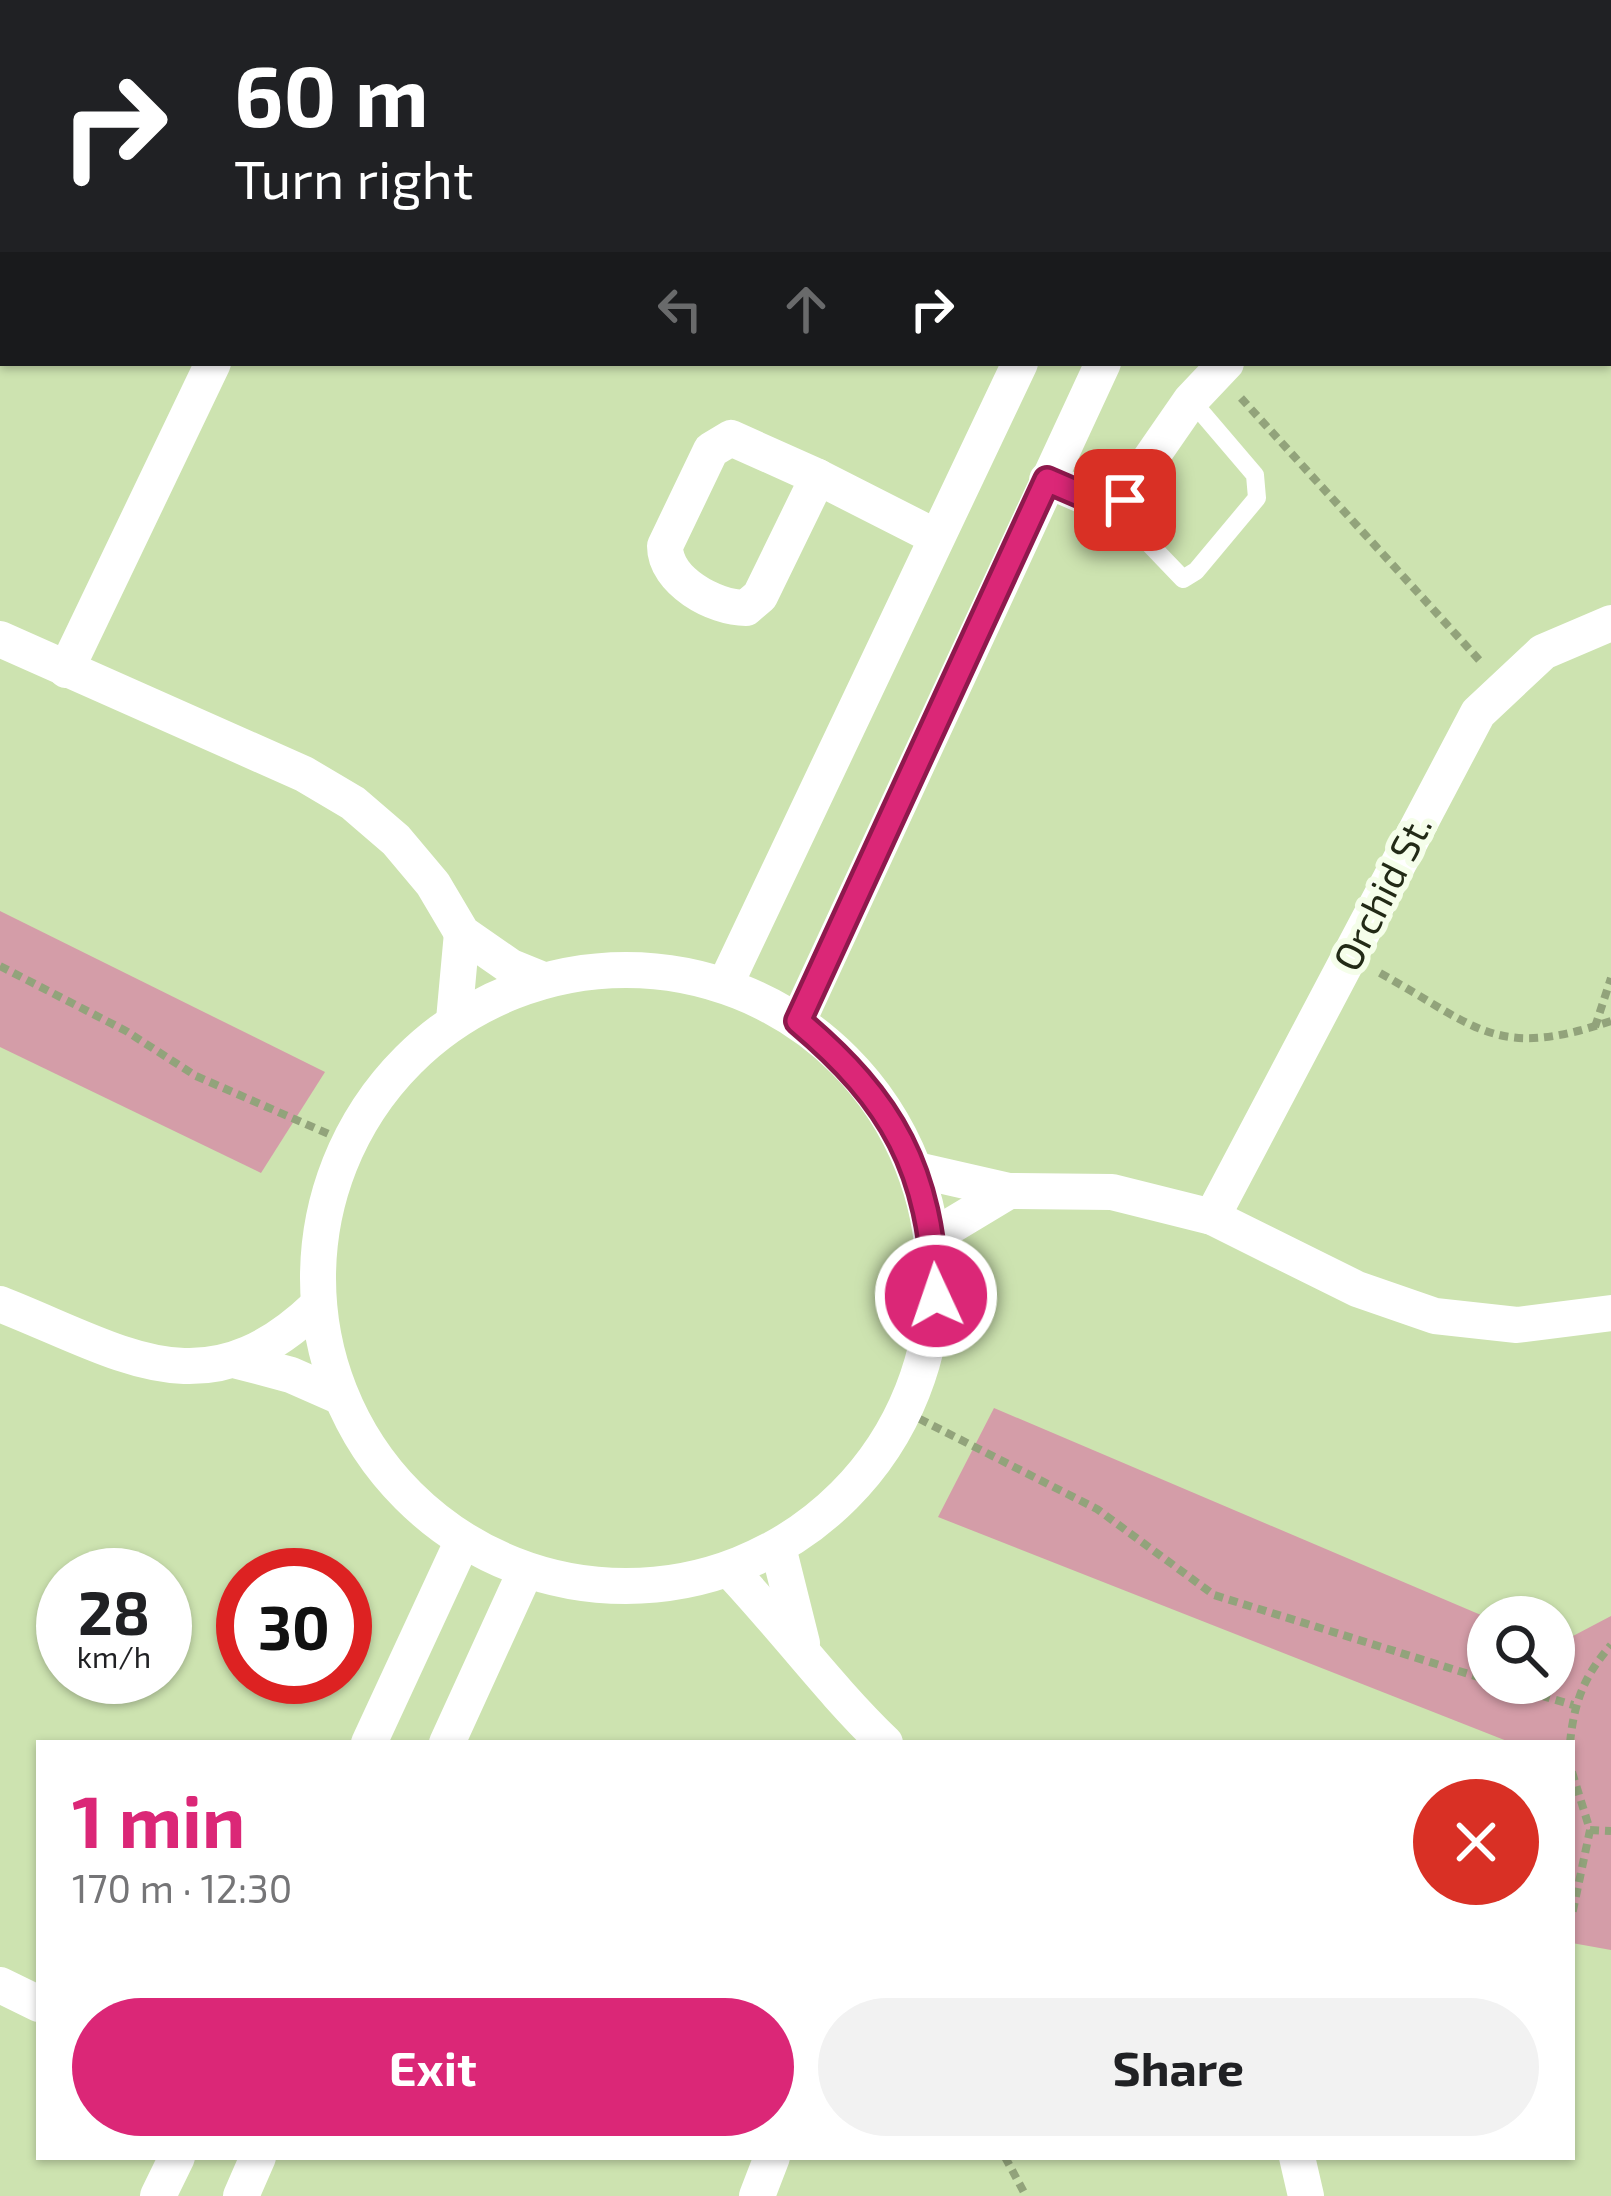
<!DOCTYPE html>
<meta charset="utf-8">
<style>
:root{--surface:#fff;--page:#f2f2f2;--text:#202124;--muted:#757577;--accent:#db2777}
body{margin:0;font-family:"Exo 2",sans-serif;background:var(--page);color:var(--text);height:100vh;display:flex;flex-direction:column;font-size:45px;white-space:nowrap}
*{box-sizing:border-box;margin:0}
p{font-size:39px;color:var(--muted)}
.icon{flex:none;width:66px;height:66px;fill:none;stroke:currentColor;stroke-width:2;stroke-linecap:round;stroke-linejoin:round}
.map{position:relative;flex:1;overflow:hidden}
.side{position:absolute;left:36px;top:1740px;width:1539px;height:420px;display:flex;flex-direction:column;background:var(--surface);border-radius:0px;box-shadow:0 3px 9px #0004}
.side>*{flex:none}
.guide{position:absolute;left:0px;top:0px;width:1611px;height:366px;box-shadow:0 3px 9px #0004;background:#202124;color:#fff;overflow:hidden}
.buttons{position:absolute;left:1467px;top:1596px;display:grid;gap:24px}
.buttons a{display:grid;place-items:center;width:108px;height:108px;border-radius:50%;background:var(--surface);box-shadow:0 3px 9px #0004;font-size:60px}
.speed{position:absolute;left:36px;top:1548px;display:flex;gap:24px;font-size:60px;font-weight:700;text-align:center}
.speed>*{display:grid;place-content:center;width:156px;height:156px;border-radius:50%;background:var(--surface);box-shadow:0 3px 9px #0004;line-height:1}
.speed small{font-size:30px;font-weight:400}
.speed .limit{border:18px solid #d22;background:#fff;color:#111}
.pin{position:absolute;display:grid;place-items:center;width:102px;height:102px;color:#fff;margin:-51px;border-radius:24px;box-shadow:0 6px 18px #0006}
.me{position:absolute;width:132px;margin:-66px;rotate:357deg;stroke-linejoin:round;filter:drop-shadow(0 0 9px #0008)}
.turn{display:flex;align-items:center;gap:42px;height:252px;padding:0 36px;font-size:54px}
.turn .icon{width:156px;height:156px;stroke-width:2.5}
.turn b{display:block;font-size:84px;line-height:102px}
.lanes{display:flex;align-items:center;height:114px;padding:0 36px;background:#0003;justify-content:center;gap:60px;direction:ltr}
.lanes .off{opacity:.35}
.round{display:grid;place-items:center;flex:none;width:126px;height:126px;border-radius:63px;background:var(--page)}
.summary{display:flex;align-items:center;justify-content:space-between;height:204px;padding:0 36px}
h1{font-size:72px;font-weight:700;line-height:90px;color:var(--accent)}
.action{display:flex;gap:24px;margin-top:auto;padding:24px 36px}
.action a{flex:1;height:138px;border-radius:72px;background:var(--accent);color:#fff;font-size:48px;font-weight:700;line-height:138px;text-align:center}
.action a+a{background:var(--page);color:var(--text)}
.map>svg:first-child{display:block}
.green{fill:#d49da8}
.lines{fill:none;stroke-linecap:round;stroke-linejoin:round}
.path{stroke:#92a37b;stroke-width:8;stroke-dasharray:9 6;stroke-linecap:butt}
.service{stroke:#fff;stroke-width:18}
.minor{stroke:#fff;stroke-width:36}
.route-casing{stroke:#8e194d;stroke-width:30}
.route{stroke:#db2777;stroke-width:21}
.labels{text-anchor:middle;dominant-baseline:central;stroke-width:12;stroke-linejoin:round;paint-order:stroke}
.street-label{font-size:39px;fill:#222a16;stroke:#f5feea}
</style>
<div class="map">
<svg width="1611" height="2196" viewBox="0 0 1611 2196">
<rect width="100%" height="100%" fill="#cde3b0"/>
<g class="green">
<path d="M 0,0 L 88,0 L 3,3 L 0,187 Z"/>
<path d="M 0,911 L 325,1072 L 261,1173 L 0,1047 Z"/>
<path d="M 994,1408 L 1488,1618 L 1488,1683 L 1554,1683 L 1554,1646 L 1611,1616 L 1611,1950 L 1572,1943 L 1572,1743 L 1512,1743 L 938,1517 Z"/>
</g>
<g class="lines">
<g class="path">
<path d="M 1241,398 L 1481,662"/>
<path d="M 0,966 L 126,1031 L 196,1076 L 347,1142"/>
<path d="M 1380,973 C 1479,1028 1496,1060 1611,1021"/>
<path d="M 1595,1027 L 1611,978"/>
<path d="M 906,1412 L 1097,1509 L 1214,1595 L 1488,1680"/>
<path d="M 1498,1683 L 1573,1705"/>
<path d="M 1570,1743 C 1574,1702 1584,1676 1611,1645"/>
<path d="M 1572,1772 L 1590,1830 L 1572,1915"/>
<path d="M 1590,1830 L 1611,1831"/>
<path d="M 1005,2157 L 1026,2196"/>
</g>
<path class="service" d="M 1112,505 L 1183,579 L 1196,571 L 1257,498 L 1255,475 L 1191,400"/>
<g class="minor">
<path d="M 993,0 L 994,3"/>
<path d="M 1193,3 L 1195,0"/>
<path d="M 1276,3 L 1279,0"/>
<path d="M 1608,164 L 1611,164"/>
<path d="M 731,438 L 818,477 L 760,596 L 746,608 C 714,608 665,581 665,546 L 711,450 Z"/>
<path d="M 818,477 L 936,537"/>
<path d="M 1047,480 L 1105,505 L 1119,504 L 1191,400 L 1226,363"/>
<path d="M 0,639 L 304,774 L 353,803 L 396,840 L 433,884 L 462,933 L 511,967 L 543,980"/>
<path d="M 66,670 L 213,363"/>
<circle cx="626" cy="1278" r="308"/>
<path d="M 725,985 L 1020,363"/>
<path d="M 454,1020 L 462,933"/>
<path d="M 798,1021 L 1103,363"/>
<path d="M 917,1170 L 1009,1191 L 1112,1192 L 1212,1217 L 1357,1289 L 1435,1316 L 1517,1325 L 1611,1313"/>
<path d="M 1212,1217 L 1478,713 L 1543,652 L 1611,623"/>
<path d="M 934,1236 L 1009,1191"/>
<path d="M 0,1304 C 124,1353 204,1414 317,1306"/>
<path d="M 238,1361 L 291,1375 L 341,1397"/>
<path d="M 778,1547 L 802,1643"/>
<path d="M 729,1569 C 783,1626 829,1689 885,1743"/>
<path d="M 369,1743 L 463,1540"/>
<path d="M 447,1743 L 526,1570"/>
<path d="M 0,1985 L 39,2004"/>
<path d="M 1297,2157 L 1306,2196"/>
<path d="M 158,2196 L 177,2157"/>
<path d="M 241,2196 L 258,2157"/>
<path d="M 757,2196 L 772,2157"/>
</g>
</g>
<g class="lines">
<defs>
<path id="route" d="M 936,1296 C 930,1169 894,1102 798,1021 L 1047,480 L 1105,505 L 1125,500"/>
</defs>
<use href="#route" class="route-casing"/>
<use href="#route" class="route"/>
</g>
<g class="labels">
<g class="street-label">
<text transform="translate(1381 892) rotate(-63)">Orchid St.</text>
</g>
</g>
</svg>
<div class="buttons">
<a><svg class="icon" aria-label="search" viewBox="0 0 24 24"><circle cx="10" cy="10" r="6"/><path d="M15 15l6 6"/></svg></a>
</div>
<div class="speed"><div>28<small>km/h</small></div><div class="limit">30</div></div>
<div class="pin" style="left:1125px;top:500px;background:#d93025"><svg class="icon" aria-label="arrive" viewBox="0 0 24 24"><path d="M6 21V4h12l-3 4 3 4H6"/></svg></div>
<svg class="me" style="left:936px;top:1296px" viewBox="-20 -20 40 40"><circle r="17" fill="#db2777" stroke="#fff" stroke-width="3"/><path d="M0-11L8 9 0 5-8 9z" fill="#fff"/></svg>
<div class="guide">
<div class="turn"><svg class="icon" aria-label="right" viewBox="0 0 24 24"><path d="M7 20v-9h11M14 6l5 5-5 5"/></svg><div><b>60 m</b>Turn right</div></div>
<div class="lanes"><svg class="icon off" aria-label="left" viewBox="0 0 24 24"><path d="M17 20v-9H6M10 6l-5 5 5 5"/></svg><svg class="icon off" aria-label="ahead" viewBox="0 0 24 24"><path d="M12 20V5M6 11l6-6 6 6"/></svg><svg class="icon" aria-label="right" viewBox="0 0 24 24"><path d="M7 20v-9h11M14 6l5 5-5 5"/></svg></div>
</div>
<section class="side">
<div class="summary"><div><h1>1 min</h1><p>170 m · 12:30</p></div><a class="round" style="background:#d93025;color:#fff"><svg class="icon" aria-label="close" viewBox="0 0 24 24"><path d="M6 6l12 12M18 6L6 18"/></svg></a></div>
<div class="action"><a>Exit</a><a>Share</a></div>
</section>
</div>
